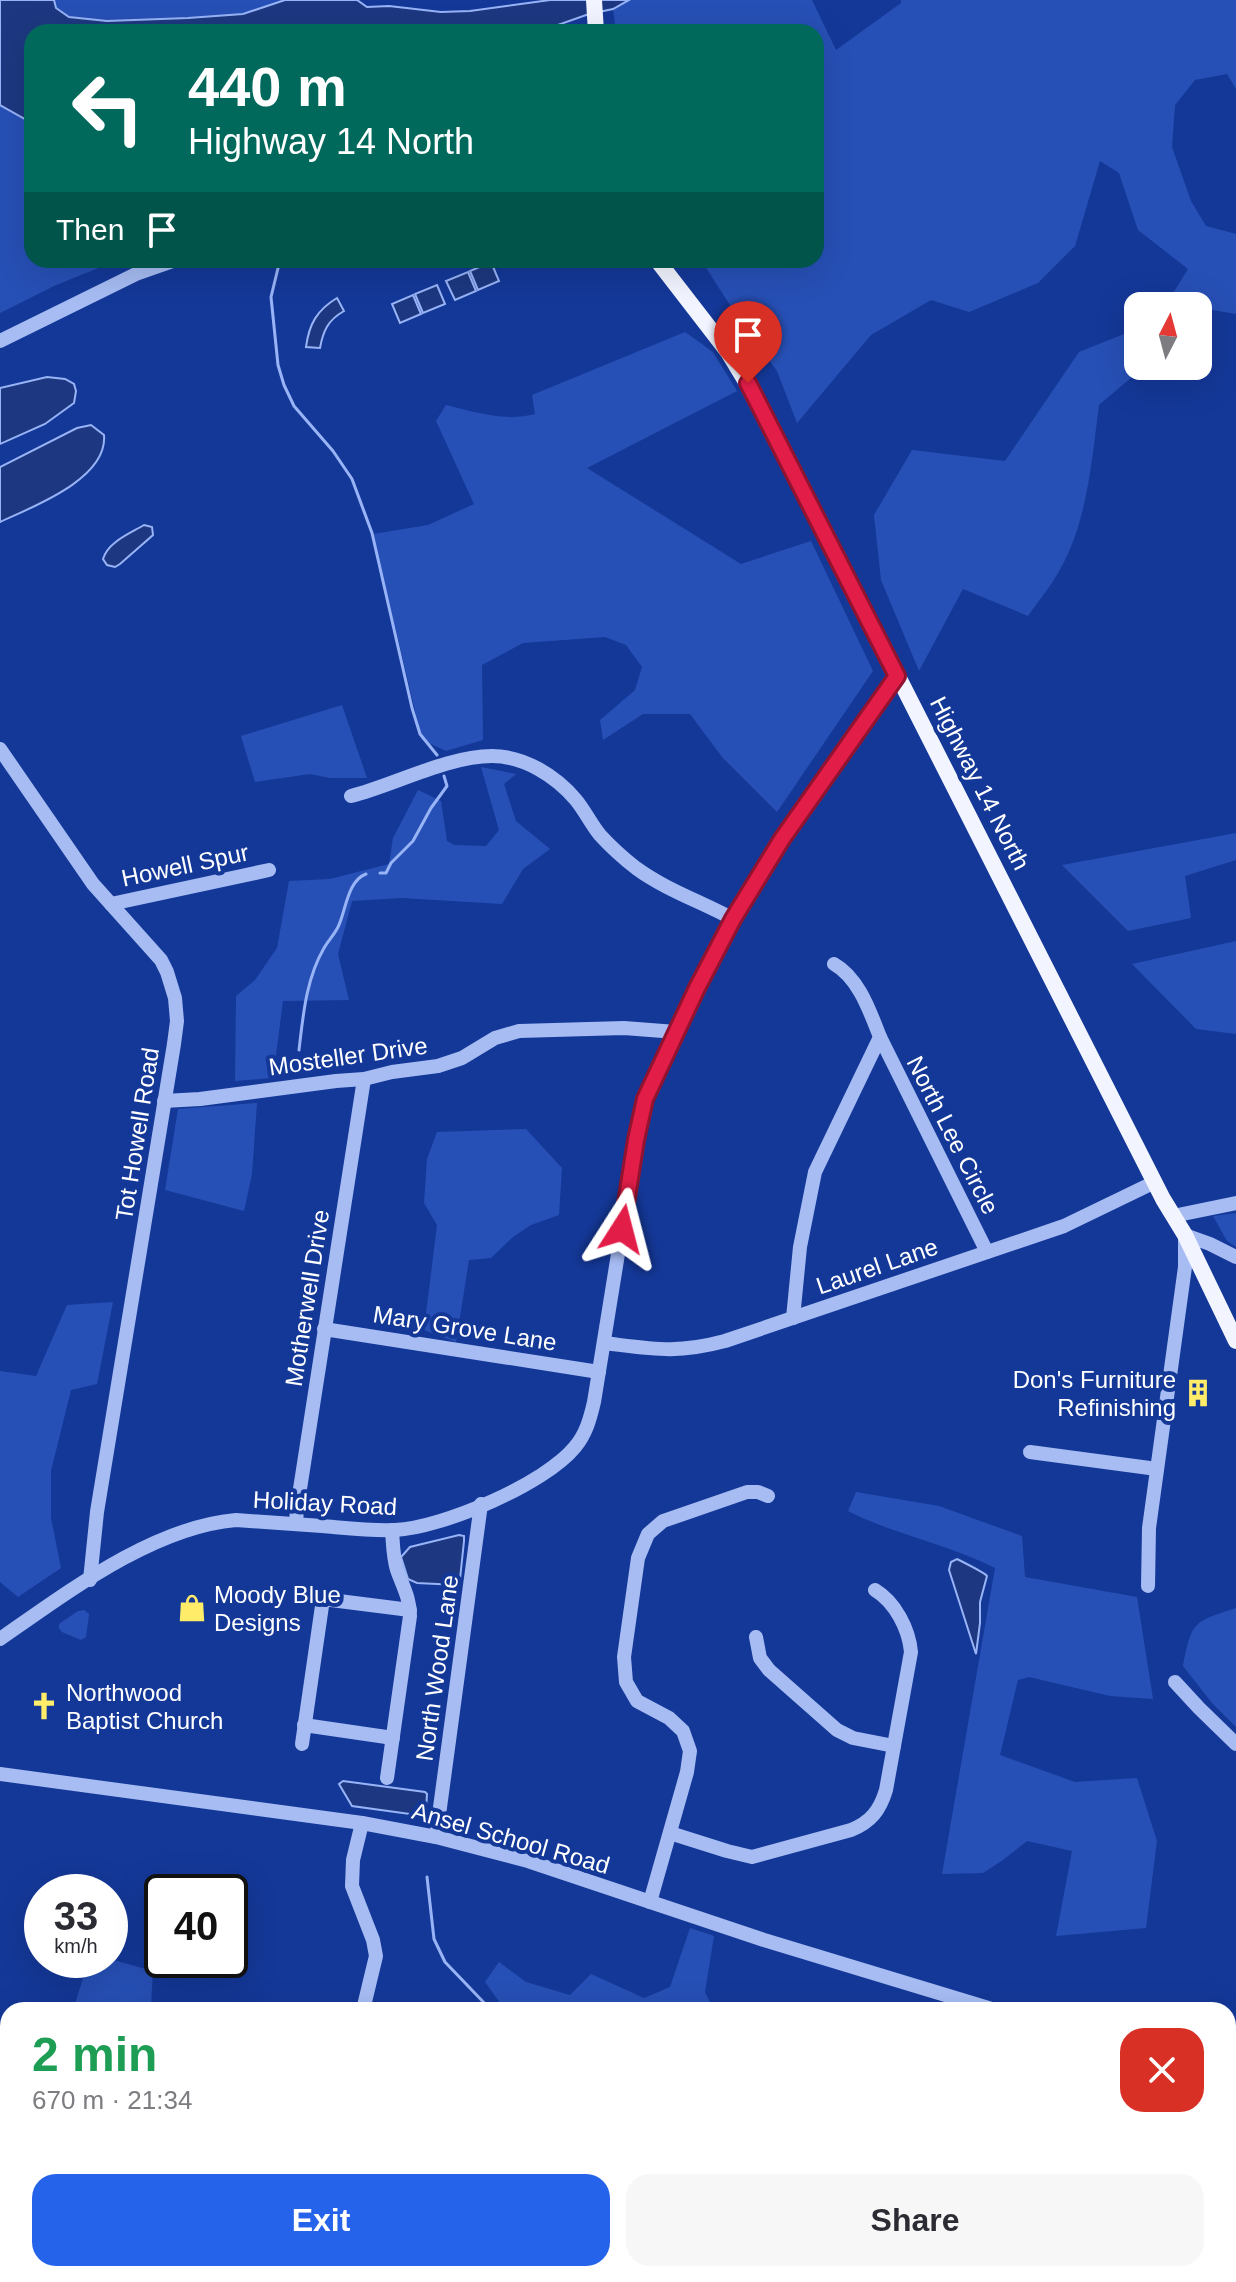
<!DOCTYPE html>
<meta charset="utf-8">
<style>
:root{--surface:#fff;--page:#f7f7f7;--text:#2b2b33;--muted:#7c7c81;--accent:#2563eb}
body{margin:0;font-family:Helvetica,sans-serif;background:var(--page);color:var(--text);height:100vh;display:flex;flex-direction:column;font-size:30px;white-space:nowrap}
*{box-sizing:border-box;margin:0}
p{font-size:26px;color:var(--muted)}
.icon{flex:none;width:44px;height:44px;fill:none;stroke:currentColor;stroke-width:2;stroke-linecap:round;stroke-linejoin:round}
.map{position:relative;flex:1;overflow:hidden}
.side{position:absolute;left:0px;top:2002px;width:1236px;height:280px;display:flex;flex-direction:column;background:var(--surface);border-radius:24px 24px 0 0;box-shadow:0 8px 32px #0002}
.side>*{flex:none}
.banner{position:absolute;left:24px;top:24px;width:800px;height:244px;border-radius:24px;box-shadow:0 8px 32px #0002;background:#00695c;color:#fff;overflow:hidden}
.needle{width:52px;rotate:6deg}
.controls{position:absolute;left:1124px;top:292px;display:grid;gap:16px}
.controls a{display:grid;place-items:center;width:88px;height:88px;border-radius:16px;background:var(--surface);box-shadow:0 8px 32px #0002;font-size:40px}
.speed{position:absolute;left:24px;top:1874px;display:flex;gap:16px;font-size:40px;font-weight:700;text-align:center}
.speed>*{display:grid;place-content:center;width:104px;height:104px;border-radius:50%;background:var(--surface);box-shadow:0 8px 32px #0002;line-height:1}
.speed small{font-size:20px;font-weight:400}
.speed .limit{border:4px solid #111;border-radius:12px;background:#fff;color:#111}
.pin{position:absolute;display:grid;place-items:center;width:68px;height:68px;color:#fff;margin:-82px -34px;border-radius:50% 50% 50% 0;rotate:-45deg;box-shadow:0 0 8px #0007}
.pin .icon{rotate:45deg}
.me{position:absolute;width:88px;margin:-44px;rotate:9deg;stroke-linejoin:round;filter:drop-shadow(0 0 6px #0008)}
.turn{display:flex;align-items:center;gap:28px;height:168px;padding:0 32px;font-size:36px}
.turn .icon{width:104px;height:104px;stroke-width:2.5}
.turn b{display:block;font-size:56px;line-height:68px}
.then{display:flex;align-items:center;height:76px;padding:0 32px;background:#0003;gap:16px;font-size:30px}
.round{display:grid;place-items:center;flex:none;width:84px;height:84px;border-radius:24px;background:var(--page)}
.head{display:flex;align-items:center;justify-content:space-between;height:136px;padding:0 32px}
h1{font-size:48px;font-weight:800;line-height:60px;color:#1e9e55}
.primary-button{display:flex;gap:16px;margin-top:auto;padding:16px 32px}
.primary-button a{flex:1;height:92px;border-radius:24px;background:var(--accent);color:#fff;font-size:32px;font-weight:800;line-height:92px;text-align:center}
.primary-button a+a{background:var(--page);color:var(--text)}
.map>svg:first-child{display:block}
.green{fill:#2750b6}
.water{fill:#1d3881;stroke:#98b4f6;stroke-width:2}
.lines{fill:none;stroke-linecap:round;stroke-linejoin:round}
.stream{stroke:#98b4f6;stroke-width:3}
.minor{stroke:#a6bcf3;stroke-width:14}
.major{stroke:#f2f5ff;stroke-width:16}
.route-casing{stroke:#92132f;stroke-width:20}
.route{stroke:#e11d48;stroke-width:14}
.labels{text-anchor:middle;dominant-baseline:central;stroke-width:8;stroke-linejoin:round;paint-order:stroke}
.street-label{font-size:24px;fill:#fff;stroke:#143898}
.poi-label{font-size:24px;fill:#fff;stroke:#143898;text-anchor:start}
</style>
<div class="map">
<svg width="1236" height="2282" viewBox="0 0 1236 2282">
<rect width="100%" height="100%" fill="#143898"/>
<g class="green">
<path d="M 54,0 L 285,0 L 243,14 L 188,18 L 107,21 L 69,17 L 56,8 Z"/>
<path d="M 629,0 L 812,0 L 836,50 L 901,3 L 901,0 L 1236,0 L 1236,89 L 1227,74 L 1195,80 L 1175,105 L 1172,147 L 1191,201 L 1206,226 L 1236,234 L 1236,314 L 1206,309 L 1198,317 L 1198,306 L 1165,306 L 1188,269 L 1138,230 L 1119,173 L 1100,161 L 1075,246 L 1038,283 L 969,312 L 931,300 L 871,335 L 797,423 L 777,371 L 737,316 L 701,260 L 816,260 L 816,32 L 616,32 L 613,9 Z"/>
<path d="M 0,105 L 32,123 L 32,260 L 118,260 L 54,286 L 0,313 Z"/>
<path d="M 1138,324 L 1138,366 L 1145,366 L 1099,405 C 1092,458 1088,516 1063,564 C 1054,582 1040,599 1028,616 L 963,589 L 919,671 L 881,580 L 874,515 L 912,450 L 1005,461 L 1079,352 L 1124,334 Z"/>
<path d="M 685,332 L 713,352 L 737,391 L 587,468 L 741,564 L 811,541 L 873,671 L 777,812 L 722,757 L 690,714 L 643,714 L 603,740 L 600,720 L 635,690 L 642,667 L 626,645 L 605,637 L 523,643 L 482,665 L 483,740 L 446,751 L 422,740 L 373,534 L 428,525 L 474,504 L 436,421 L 446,405 C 475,412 506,422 535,414 L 532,395 Z"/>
<path d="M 342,705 L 367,778 L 330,778 L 310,774 L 255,782 L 241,736 Z"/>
<path d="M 481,767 L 516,774 L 504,784 L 516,821 L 550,849 L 523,869 L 502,904 L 402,898 L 352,901 L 338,954 L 349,1000 L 283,1001 L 273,1078 L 235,1081 L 236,996 L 255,980 L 277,948 L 289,881 L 330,879 L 389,864 L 393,838 L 418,790 L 441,801 L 447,841 L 454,845 L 486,846 L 499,830 Z"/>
<path d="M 1236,833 L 1236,860 L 1185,876 L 1191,918 L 1128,931 L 1062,865 Z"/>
<path d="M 1236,941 L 1236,1034 L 1196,1029 L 1132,964 Z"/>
<path d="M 257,1103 L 252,1174 L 244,1211 L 165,1190 L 178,1109 Z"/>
<path d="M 526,1129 L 562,1168 L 559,1215 L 531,1225 L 513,1237 L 491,1258 L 469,1260 L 456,1342 L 424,1330 L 437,1225 L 424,1203 L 427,1159 L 437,1132 Z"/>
<path d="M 1236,1213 L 1236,1247 L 1227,1241 L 1213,1216 Z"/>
<path d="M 113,1302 L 97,1384 L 71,1390 L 51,1471 L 51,1518 L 61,1568 L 18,1597 L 0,1582 L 0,1371 L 36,1376 L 67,1305 Z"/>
<path d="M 856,1492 L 939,1506 L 1022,1536 L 1025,1577 L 1137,1597 L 1153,1699 L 1110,1696 L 1029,1677 L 1018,1680 L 1000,1755 L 1075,1782 L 1137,1778 L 1157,1841 L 1146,1928 L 1056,1936 L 1072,1851 L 1027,1841 L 1003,1860 L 983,1873 L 942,1874 L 995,1568 C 948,1544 895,1535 848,1511 Z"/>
<path d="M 1236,1608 L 1236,1727 L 1212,1703 L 1183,1666 C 1192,1621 1193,1622 1236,1608 Z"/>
<path d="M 84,1610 L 89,1614 L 86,1637 L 81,1640 L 62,1632 L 59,1628 L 59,1624 L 78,1611 Z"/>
<path d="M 690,1928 L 714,1936 L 705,1992 L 714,2010 L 505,2010 L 485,1982 L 499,1962 L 526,1982 L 570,1995 L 591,1974 L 644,1998 L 670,1987 Z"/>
<path d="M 110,1959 L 153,1971 L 151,2005 L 141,2010 L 73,2010 L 86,1969 L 94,1960 Z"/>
<path d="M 67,2274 L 221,2274 L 219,2282 L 70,2282 Z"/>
<path d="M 504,2274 L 568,2274 L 570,2282 L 508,2282 Z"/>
</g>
<g class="water">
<path d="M 0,0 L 54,0 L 56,8 L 69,17 L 107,21 L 188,18 L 243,14 L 285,0 L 357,0 L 367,7 L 389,6 L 441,12 L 470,11 L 550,0 L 629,0 L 613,9 L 589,14 L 538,32 L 32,32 L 32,123 L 0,105 Z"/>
<path d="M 491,262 L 499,281 L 478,290 L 470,271 Z"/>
<path d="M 468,272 L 476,291 L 455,300 L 446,281 Z"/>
<path d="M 437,285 L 445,304 L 423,313 L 415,294 Z"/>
<path d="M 413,295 L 421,314 L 400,323 L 392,304 Z"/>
<path d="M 337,298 L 344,311 C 328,320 323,331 320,348 L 306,347 C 309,324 317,310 337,298 Z"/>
<path d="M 47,377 L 65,379 L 74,384 L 76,391 L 74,403 L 45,424 L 0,444 L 0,388 Z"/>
<path d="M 91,425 L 104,435 C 108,479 32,507 0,522 L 0,467 L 77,428 Z"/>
<path d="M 144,525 L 152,527 L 153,535 L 120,564 L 115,567 L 107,565 L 103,559 C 108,542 129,534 144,525 Z"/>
<path d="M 459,1535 L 464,1536 L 464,1541 L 460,1579 L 457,1585 L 417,1583 L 408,1579 L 401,1557 L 410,1547 Z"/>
<path d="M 957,1559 C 961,1561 985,1573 987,1576 L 980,1602 L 980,1623 L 976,1654 L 949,1570 L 951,1562 Z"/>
<path d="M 343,1781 L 425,1792 L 427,1794 L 426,1810 L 417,1815 L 352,1806 L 339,1784 Z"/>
</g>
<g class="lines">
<g class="stream">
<path d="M 280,260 L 271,297 L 278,365 L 284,385 L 294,406 L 333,451 L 352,479 L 372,533 L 412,708 L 420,734 L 437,755"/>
<path d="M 380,873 L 386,873 L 391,863 L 413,841 L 431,808 L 447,786 L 444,776"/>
<path d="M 299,1050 C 303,1016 306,979 324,948 C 328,941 334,935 338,927 C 346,911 347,881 366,874"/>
<path d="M 427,1877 L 434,1939 L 445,1962 L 491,2010"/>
<path d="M 554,2282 L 554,2274"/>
</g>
<g class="minor">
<path d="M 0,341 L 136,274 L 176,260"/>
<path d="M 0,749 L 93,884 L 161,960 L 167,972 L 175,998 L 177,1021 L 174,1044 L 97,1512 L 90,1580"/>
<path d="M 351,796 C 394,785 448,756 492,756 C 524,756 556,776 576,800 C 585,811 591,824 600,835 C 611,847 623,858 636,868 C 666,890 702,902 733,919"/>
<path d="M 111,904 L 269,870"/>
<path d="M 880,1037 L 987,1252"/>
<path d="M 164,1101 L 200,1099 L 336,1081 L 364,1079 L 392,1072 L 438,1066 L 462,1058 L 495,1038 L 519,1031 L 624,1028 L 676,1032"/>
<path d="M 1173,1216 L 1236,1203"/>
<path d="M 793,1318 L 800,1247 L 815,1172 L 880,1037 C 870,1012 859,978 834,964"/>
<path d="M 324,1329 L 599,1372"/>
<path d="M 604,1343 C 654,1349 676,1354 725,1341 L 1064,1226 L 1155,1182"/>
<path d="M 1030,1452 L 1157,1469"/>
<path d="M 296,1524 L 297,1508 L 364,1079"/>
<path d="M 1148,1586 L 1149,1528 L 1185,1267 L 1185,1235 L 1210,1244 L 1236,1257"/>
<path d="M 756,1637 L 760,1658 L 769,1670 L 837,1730 L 853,1738 L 894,1746"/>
<path d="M 0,1639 C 68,1592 153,1527 236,1520 C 265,1522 293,1524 322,1526 C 346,1528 371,1531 395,1530 C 442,1528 545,1484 575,1447 C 586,1434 590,1419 594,1402 L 641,1112 L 654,1077 L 697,988 L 733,919 L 782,839 L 897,676"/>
<path d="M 1175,1682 L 1199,1708 L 1236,1744"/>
<path d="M 304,1725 L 393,1738"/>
<path d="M 302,1744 L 323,1599 L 410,1610"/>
<path d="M 0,1774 L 362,1823 L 436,1837 L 528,1861 L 764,1940 L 995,2010"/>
<path d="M 387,1778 L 410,1616 C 410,1598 403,1587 397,1570 C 393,1557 393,1544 392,1530"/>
<path d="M 362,1823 L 353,1860 L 352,1886 L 373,1940 L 376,1956 L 363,2010"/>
<path d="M 670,1833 L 727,1851 L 752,1857 L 851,1830 C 871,1822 880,1810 886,1790 L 911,1652 C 909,1629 895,1602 875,1590"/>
<path d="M 436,1837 L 481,1504"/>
<path d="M 650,1902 L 687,1772 L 690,1751 L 683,1731 L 669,1718 L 637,1701 L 626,1682 L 624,1657 L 638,1558 L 648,1534 L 663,1521 L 747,1492 L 758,1492 L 768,1496"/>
<path d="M 1228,2084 L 1236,2087"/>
<path d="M 828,2274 L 837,2282"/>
<path d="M 1183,2274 L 1183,2282"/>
<path d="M 283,2282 L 285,2274"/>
<path d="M 652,2282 L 658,2274"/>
<path d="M 1035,2282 L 1047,2274"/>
</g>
<g class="major">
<path d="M 594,0 L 596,32"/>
<path d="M 657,260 L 728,352 L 762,408 L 1163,1199 L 1185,1235 L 1236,1341"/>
</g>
</g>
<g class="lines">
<defs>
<path id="route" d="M 622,1229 L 636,1140 L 645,1099 L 697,988 L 733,919 L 782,839 L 897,676 L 748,383"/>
</defs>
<use href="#route" class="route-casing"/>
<use href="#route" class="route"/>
</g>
<defs>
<symbol id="building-bare" viewBox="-9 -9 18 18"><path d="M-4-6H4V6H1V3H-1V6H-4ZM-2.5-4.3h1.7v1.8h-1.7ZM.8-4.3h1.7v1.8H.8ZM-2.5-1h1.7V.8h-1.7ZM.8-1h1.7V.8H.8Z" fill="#ffec68" stroke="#143898" stroke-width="2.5" paint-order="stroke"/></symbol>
<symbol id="shop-bare" viewBox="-9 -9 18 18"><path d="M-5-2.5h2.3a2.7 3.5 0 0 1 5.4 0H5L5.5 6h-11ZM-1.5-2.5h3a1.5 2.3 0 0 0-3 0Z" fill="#ffec68" stroke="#143898" stroke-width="2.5" paint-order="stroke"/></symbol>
<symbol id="church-bare" viewBox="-9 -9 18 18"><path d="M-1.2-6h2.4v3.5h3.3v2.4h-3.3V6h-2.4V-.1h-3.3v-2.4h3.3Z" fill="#ffec68" stroke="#143898" stroke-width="2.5" paint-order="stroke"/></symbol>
</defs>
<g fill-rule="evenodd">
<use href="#building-bare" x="1178" y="1373" width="40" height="40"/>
<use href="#shop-bare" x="172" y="1588" width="40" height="40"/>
<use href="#church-bare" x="24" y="1686" width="40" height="40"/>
</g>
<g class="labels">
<g class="street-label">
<text transform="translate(980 783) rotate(63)">Highway 14 North</text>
<text transform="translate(185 865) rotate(-12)">Howell Spur</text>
<text transform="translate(348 1056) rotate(-8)">Mosteller Drive</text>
<text transform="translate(137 1134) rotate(-81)">Tot Howell Road</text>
<text transform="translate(953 1135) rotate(63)">North Lee Circle</text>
<text transform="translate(877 1266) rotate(-19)">Laurel Lane</text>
<text transform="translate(307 1298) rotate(-81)">Motherwell Drive</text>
<text transform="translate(465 1328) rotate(9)">Mary Grove Lane</text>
<text transform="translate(325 1503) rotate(3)">Holiday Road</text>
<text transform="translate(437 1668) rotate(-82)">North Wood Lane</text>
<text transform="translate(511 1838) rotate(16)">Ansel School Road</text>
</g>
<g class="poi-label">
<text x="1176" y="1379" text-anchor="end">Don's Furniture<tspan x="1176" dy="28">Refinishing</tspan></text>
<text x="214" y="1594">Moody Blue<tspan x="214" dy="28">Designs</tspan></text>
<text x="66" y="1692">Northwood<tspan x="66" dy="28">Baptist Church</tspan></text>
</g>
</g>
</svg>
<div class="controls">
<a><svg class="needle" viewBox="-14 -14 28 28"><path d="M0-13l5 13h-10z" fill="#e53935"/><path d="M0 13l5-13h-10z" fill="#7c7c81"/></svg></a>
</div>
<div class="speed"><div>33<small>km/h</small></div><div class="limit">40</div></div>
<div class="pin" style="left:748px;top:383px;background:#d93025"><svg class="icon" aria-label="arrive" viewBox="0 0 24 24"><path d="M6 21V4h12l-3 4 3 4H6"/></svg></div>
<svg class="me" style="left:622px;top:1229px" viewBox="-20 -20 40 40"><path d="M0-17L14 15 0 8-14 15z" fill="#e11d48" stroke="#fff" stroke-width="4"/></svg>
<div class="banner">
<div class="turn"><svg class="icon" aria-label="left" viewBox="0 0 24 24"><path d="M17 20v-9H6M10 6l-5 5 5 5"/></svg><div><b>440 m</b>Highway 14 North</div></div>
<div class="then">Then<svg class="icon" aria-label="arrive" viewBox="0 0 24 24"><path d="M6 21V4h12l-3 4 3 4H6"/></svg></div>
</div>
<section class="side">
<div class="head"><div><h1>2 min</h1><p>670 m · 21:34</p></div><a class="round" style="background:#d93025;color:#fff"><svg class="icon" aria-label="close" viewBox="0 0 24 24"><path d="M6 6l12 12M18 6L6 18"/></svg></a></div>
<div class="primary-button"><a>Exit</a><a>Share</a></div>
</section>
</div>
